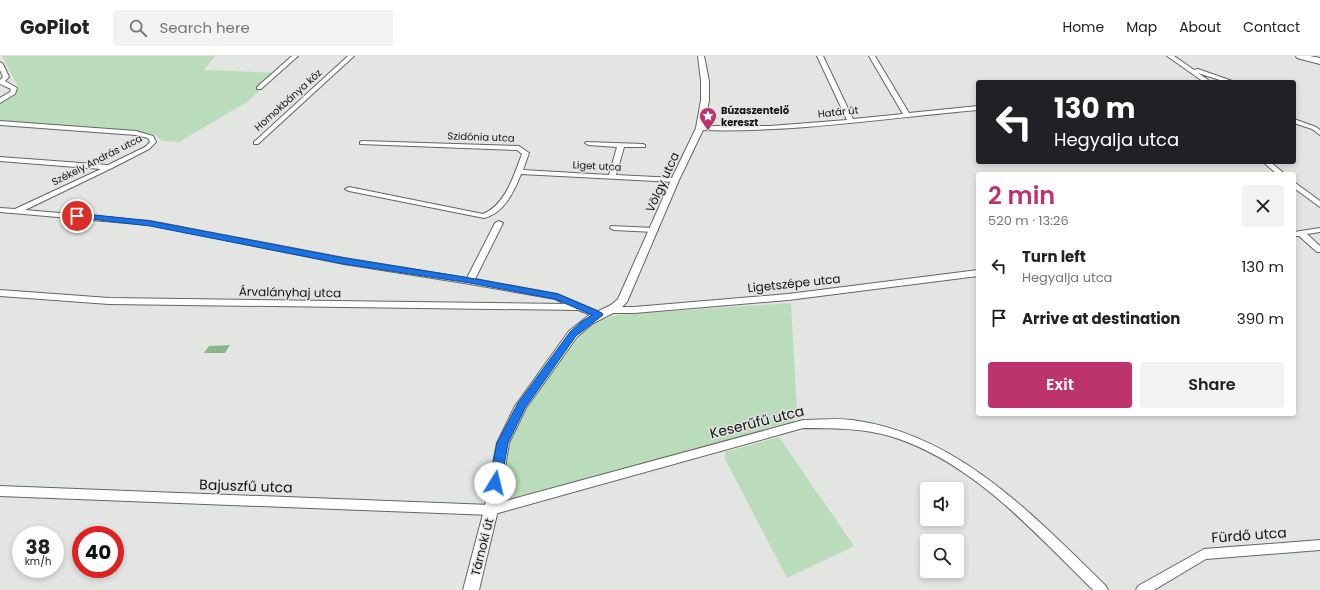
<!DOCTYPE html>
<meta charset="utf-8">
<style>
:root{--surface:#fff;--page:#f2f2f2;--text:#222;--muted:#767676;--line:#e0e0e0;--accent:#bc336e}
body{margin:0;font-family:Poppins,sans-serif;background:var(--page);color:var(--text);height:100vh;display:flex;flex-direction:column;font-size:15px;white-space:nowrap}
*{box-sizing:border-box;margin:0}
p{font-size:13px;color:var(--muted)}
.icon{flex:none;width:22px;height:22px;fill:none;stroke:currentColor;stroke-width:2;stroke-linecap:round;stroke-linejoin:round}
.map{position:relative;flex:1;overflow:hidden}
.details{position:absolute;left:976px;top:116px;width:320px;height:244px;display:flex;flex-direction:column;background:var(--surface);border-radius:4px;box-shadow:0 2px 6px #0003}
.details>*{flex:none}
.guide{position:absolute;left:976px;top:24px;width:320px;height:84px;border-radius:4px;box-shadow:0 2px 6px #0003;background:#202124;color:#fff;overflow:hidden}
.tools{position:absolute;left:920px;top:426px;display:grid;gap:8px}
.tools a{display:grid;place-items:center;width:44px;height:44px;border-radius:4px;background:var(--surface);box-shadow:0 2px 6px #0003;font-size:20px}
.speed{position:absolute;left:12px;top:470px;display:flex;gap:8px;font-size:20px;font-weight:700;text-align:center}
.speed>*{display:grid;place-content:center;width:52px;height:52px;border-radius:50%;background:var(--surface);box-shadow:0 2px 6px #0003;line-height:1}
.speed small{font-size:10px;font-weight:400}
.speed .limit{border:6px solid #d22;background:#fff;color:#111}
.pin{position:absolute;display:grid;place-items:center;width:34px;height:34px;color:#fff;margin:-17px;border:2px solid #fff;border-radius:50%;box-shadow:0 1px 4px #0007}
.me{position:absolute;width:44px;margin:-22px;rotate:9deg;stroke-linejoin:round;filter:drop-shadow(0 0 3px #0008)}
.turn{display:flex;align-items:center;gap:14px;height:84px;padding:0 12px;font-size:18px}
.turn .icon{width:52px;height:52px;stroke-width:2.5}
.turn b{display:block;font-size:28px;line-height:34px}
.round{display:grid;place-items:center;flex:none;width:42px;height:42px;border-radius:4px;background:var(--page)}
.headline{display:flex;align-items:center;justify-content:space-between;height:68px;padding:0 12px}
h1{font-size:24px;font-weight:600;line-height:30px;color:var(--accent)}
.cta{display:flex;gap:8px;margin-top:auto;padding:8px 12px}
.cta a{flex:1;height:46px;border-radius:4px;background:var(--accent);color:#fff;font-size:16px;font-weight:600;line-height:46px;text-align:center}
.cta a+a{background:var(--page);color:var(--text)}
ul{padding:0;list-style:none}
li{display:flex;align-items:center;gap:12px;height:52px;padding:0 12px}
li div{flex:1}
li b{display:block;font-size:15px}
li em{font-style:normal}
header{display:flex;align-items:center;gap:24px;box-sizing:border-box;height:56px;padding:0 20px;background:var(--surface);border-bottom:1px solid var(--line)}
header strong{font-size:19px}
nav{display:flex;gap:22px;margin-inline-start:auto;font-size:14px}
.search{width:280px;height:36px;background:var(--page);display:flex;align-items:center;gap:10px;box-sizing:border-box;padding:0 14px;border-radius:4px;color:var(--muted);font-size:15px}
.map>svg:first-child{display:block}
.green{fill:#bbdcba}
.water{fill:#89b789}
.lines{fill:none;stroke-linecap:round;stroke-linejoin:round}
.minor-casing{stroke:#636663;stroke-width:2}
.tertiary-casing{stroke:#636663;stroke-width:2}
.primary-casing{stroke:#636663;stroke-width:2}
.minor{fill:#fff;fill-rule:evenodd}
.tertiary{fill:#fff;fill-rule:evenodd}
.primary{fill:#fff;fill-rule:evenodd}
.route{fill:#1a73e8;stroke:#114b97}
.labels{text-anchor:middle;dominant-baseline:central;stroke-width:3;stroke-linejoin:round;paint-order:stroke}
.far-street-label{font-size:10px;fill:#121312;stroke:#e2e5e2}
.far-poi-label{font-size:10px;font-weight:bold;fill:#121312;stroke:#e2e5e2;text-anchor:start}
.street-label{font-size:12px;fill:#121312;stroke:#e2e5e2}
.near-street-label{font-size:14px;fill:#121312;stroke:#e2e5e2}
</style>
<header>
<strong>GoPilot</strong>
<div class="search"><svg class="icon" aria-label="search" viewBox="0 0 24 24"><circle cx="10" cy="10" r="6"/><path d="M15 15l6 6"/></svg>Search here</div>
<nav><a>Home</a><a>Map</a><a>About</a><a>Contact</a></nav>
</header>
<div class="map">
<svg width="1320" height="534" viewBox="0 0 1320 534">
<rect width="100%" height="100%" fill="#e2e5e2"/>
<g class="green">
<path d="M 2,0 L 215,0 L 204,14 L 279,17 L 247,46 L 179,86 L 162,85 L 156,79 L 139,75 L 0,66 L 0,47 L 12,40 L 18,31 Z"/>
<path d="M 791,247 L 797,356 L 793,366 L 536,436 L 504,444 L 501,442 C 501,374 541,331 580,280 C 591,269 602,264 617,259 Z"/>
<path d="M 779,381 L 854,490 L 787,522 L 725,403 L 725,396 Z"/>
</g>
<path class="water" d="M 230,289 L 225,297 L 204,297 L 209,290 Z"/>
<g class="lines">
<defs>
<g id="minor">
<path d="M 292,0 L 298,0 L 261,33 L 257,33 L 257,31 Z"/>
<path d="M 348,0 L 354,0 L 258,88 L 254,88 L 254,86 Z"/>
<path d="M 817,0 L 823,0 L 853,63 L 903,58 L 869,0 L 875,0 L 909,57 L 978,50 L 978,54 C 885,62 793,77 700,74 L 697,72 L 700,70 L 770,70 L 847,64 Z"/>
<path d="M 1167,0 L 1174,0 L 1194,14 L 1198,13 L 1235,26 L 1226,26 L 1198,17 L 1211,26 L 1204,26 Z"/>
<path d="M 0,6 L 3,8 L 9,21 L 5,25 L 17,32 L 15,38 L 0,47 L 0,42 L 10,36 L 11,33 L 0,28 L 0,24 L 3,21 L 0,14 Z"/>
<path d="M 1294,63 L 1316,71 L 1320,74 L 1320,79 L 1312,73 L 1294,67 Z"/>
<path d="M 0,65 L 136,75 L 153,80 L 156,86 L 149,93 L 112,112 L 25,154 L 150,165 L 344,202 L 467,222 L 495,167 L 499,165 L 503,167 L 475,223 L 557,238 L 602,257 L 603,259 L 599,262 L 578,254 L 109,248 L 0,240 L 0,234 L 109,242 L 565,248 L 555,243 L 470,228 L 344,208 L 150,169 L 0,156 L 0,152 L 15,153 L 101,113 L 0,105 L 0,101 L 108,109 L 145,91 L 150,86 L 148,82 L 136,79 L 0,69 Z"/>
<path d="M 362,85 L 519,90 L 529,97 L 523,114 L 609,119 L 617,91 L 588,89 L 585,87 L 586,86 L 643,88 L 645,89 L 645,91 L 624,91 L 616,119 L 675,122 L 679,124 L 675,126 L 521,118 C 514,136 504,157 484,162 L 349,135 L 345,133 L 349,131 L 483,158 C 506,148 514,119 522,98 L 517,94 L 360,88 L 360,86 Z"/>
<path d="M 1263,106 L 1270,106 L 1285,118 L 1277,118 Z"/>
<path d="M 1294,126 L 1320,145 L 1320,151 L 1294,132 Z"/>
<path d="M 611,170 L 654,172 L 658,174 L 654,176 L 614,174 L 610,172 Z"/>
<path d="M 1320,172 L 1320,176 L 1307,178 L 1320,190 L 1320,196 L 1317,196 L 1299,180 L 1294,180 L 1294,176 Z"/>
<path d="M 978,214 L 978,220 L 788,244 L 634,257 L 613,257 L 609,254 L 613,251 L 634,251 L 788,238 Z"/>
<path d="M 803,364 C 819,364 836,362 852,364 C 958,378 1033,459 1106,530 L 1108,534 L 1093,534 C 1034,476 974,407 893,381 C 864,372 833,372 803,372 L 491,459 L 0,440 L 0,430 L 491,449 Z"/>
<path d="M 1320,484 L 1320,494 L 1206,503 L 1154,534 L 1136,534 L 1138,530 L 1204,493 Z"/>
</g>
<path id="tertiary" d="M 698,0 L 704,0 L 709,25 L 709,44 L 704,72 L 679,124 L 627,246 L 619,254 L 592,268 L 577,281 L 526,352 L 509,387 L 498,454 L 479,534 L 463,534 L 484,454 L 497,387 L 515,350 L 569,275 L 588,260 L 611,249 L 618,243 L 671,124 L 696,72 L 701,44 L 701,25 Z"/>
<path id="primary" d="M 1296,0 L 1310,0 L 1320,2 L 1320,8 L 1297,2 Z"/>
</defs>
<use href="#minor" class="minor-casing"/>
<use href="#tertiary" class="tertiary-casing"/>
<use href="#primary" class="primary-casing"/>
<use href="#minor" class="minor"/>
<use href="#tertiary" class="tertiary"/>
<use href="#primary" class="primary"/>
</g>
<path class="route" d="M 77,157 L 150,165 L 344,202 L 470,222 L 558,238 L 602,257 L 603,259 L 576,280 L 525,352 L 508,387 L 501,427 L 499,430 L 495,432 L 491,430 L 489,427 L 497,387 L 518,347 L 570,276 L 581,266 L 592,259 L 555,243 L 470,227 L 344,208 L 150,170 L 74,161 L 73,160 Z"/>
<defs>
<symbol id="sight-pin" viewBox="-11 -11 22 30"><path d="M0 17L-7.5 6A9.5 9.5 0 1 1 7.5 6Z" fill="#bc336e" stroke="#e2e5e2"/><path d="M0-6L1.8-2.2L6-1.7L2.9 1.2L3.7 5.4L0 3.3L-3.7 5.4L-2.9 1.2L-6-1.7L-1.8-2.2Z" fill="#fff"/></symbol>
</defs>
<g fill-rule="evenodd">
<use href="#sight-pin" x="698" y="50" width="20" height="27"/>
</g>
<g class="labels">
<g class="far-street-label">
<text transform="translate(288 44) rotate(-42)">Homokbánya köz</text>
<text transform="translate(838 56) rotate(-6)">Határ út</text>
<text transform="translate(481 81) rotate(2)">Szidónia utca</text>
<text transform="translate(97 104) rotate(-27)">Székely András utca</text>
<text transform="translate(597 110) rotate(3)">Liget utca</text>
</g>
<g class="far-poi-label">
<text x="721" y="54">Búzaszentelő<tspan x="721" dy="12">kereszt</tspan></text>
</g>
<g class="street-label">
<text transform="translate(662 126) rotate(-66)">Völgy utca</text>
<text transform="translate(794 227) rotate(-6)">Ligetszépe utca</text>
<text transform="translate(290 236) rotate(1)">Árvalányhaj utca</text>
<text transform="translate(482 491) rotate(-76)">Tárnoki út</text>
</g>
<g class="near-street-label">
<text transform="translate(757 366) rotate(-14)">Keserűfű utca</text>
<text transform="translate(246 430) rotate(2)">Bajuszfű utca</text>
<text transform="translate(1249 479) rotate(-4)">Fürdő utca</text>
</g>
</g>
</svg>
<div class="tools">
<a><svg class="icon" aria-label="sound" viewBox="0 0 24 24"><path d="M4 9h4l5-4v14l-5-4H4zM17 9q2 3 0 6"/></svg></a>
<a><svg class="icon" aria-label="search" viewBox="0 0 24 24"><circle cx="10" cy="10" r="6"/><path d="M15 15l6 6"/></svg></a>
</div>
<div class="speed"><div>38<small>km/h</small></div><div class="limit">40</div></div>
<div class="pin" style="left:77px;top:160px;background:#d93025"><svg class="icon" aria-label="arrive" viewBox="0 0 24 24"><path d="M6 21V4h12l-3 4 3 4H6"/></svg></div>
<svg class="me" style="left:495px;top:427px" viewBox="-20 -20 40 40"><circle r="19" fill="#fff"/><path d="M0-13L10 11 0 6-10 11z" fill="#1a73e8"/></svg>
<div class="guide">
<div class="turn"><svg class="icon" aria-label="left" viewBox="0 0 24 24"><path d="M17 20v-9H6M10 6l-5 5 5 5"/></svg><div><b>130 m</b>Hegyalja utca</div></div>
</div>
<section class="details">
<div class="headline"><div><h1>2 min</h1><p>520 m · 13:26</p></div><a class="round"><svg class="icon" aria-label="close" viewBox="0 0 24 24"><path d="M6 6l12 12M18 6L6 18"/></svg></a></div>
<ul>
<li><svg class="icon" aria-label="left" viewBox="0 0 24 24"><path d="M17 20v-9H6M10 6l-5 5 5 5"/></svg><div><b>Turn left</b><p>Hegyalja utca</p></div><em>130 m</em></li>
<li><svg class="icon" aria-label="arrive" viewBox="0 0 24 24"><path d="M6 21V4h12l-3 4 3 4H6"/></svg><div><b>Arrive at destination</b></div><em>390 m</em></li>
</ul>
<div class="cta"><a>Exit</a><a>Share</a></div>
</section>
</div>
